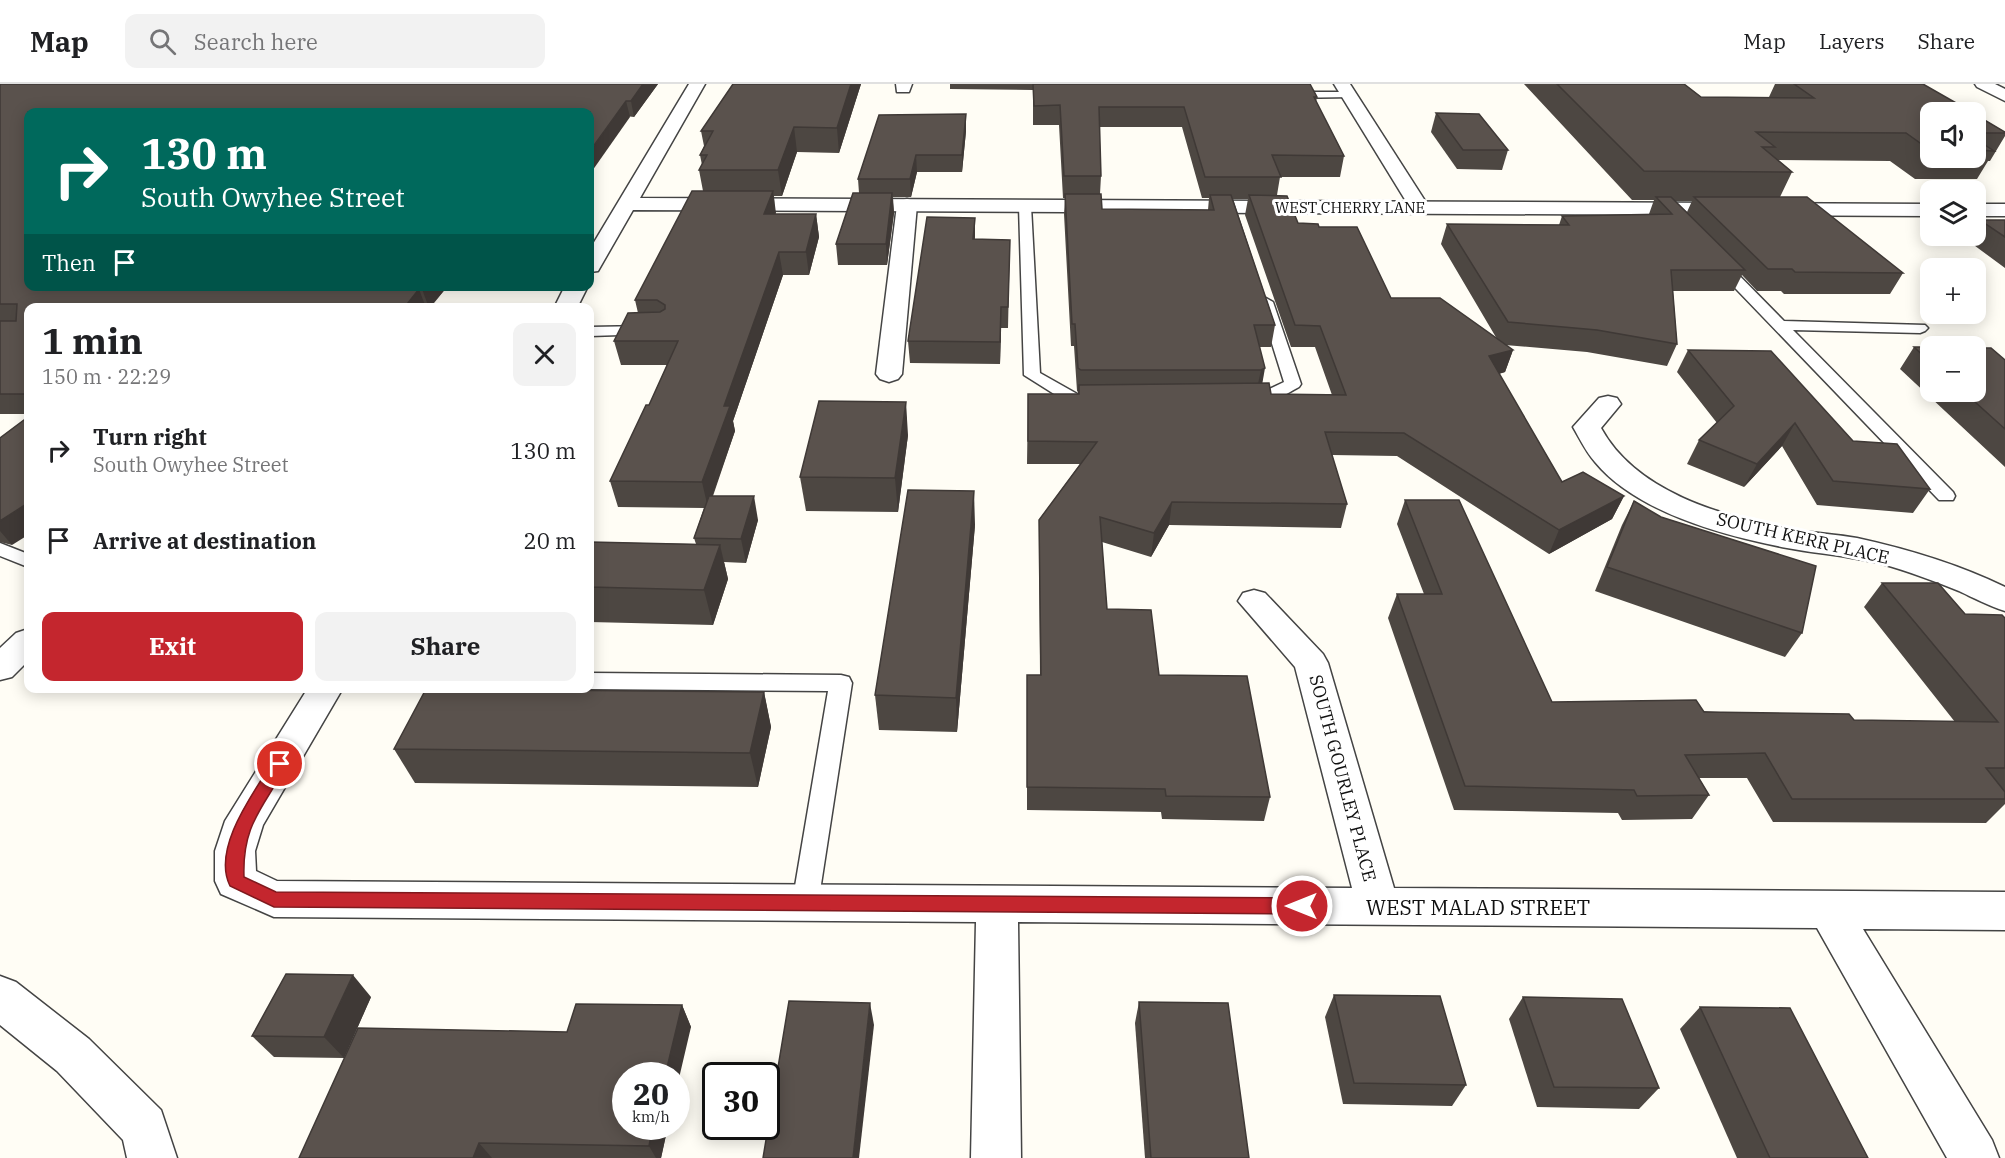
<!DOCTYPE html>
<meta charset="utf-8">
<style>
:root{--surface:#fff;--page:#f2f2f2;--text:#202124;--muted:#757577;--line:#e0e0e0;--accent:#c4262e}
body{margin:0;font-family:"IBM Plex Serif",serif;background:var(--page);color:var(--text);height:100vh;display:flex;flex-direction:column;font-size:22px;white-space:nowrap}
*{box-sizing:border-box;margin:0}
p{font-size:20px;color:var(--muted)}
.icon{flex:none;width:33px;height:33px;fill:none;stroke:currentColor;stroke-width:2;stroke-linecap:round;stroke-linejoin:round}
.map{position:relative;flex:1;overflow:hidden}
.side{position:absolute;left:24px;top:219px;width:570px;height:390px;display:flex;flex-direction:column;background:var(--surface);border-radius:12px;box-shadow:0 3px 15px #0003}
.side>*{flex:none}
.guide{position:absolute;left:24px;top:24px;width:570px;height:183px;border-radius:12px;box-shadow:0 3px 15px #0003;background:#00695c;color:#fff;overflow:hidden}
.tools{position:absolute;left:1920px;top:18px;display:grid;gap:12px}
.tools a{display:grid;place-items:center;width:66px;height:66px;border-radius:12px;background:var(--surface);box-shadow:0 3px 15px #0003;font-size:30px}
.speed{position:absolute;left:612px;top:978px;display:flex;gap:12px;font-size:30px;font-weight:700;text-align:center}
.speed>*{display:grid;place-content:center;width:78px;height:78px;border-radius:50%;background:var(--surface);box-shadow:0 3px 15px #0003;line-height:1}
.speed small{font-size:15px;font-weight:400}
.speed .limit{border:3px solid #111;border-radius:9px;background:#fff;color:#111}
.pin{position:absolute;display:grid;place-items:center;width:51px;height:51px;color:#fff;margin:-26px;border:3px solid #fff;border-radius:50%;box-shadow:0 2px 6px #0007}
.me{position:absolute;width:66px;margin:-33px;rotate:270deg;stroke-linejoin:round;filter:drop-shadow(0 0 4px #0008)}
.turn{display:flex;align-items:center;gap:21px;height:126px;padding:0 18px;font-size:27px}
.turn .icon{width:78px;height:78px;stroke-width:2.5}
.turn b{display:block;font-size:42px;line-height:51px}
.then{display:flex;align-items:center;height:57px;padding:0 18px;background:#0003;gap:12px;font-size:22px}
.round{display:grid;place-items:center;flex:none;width:63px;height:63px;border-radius:12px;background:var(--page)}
.head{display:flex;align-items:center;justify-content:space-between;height:102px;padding:0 18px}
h1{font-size:36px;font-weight:700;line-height:45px}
.cta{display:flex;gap:12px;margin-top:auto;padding:12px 18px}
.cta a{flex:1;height:69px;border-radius:12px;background:var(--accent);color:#fff;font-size:24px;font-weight:700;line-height:69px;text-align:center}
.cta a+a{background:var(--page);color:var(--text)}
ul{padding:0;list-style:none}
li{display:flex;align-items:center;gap:18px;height:90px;padding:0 18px}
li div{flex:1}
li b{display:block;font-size:22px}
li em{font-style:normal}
header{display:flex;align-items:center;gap:36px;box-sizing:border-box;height:84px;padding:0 30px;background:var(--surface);border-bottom:2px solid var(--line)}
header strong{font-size:28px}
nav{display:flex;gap:33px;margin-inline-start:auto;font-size:21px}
.search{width:420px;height:54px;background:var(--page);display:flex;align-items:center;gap:15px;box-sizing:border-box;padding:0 21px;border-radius:12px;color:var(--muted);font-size:22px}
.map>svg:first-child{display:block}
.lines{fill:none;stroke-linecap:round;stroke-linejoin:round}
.service-casing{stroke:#444;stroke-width:3}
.minor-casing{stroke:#444;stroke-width:3}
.tertiary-casing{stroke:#444;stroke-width:3}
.service{fill:#fff;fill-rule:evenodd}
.minor{fill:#fff;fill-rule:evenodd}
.tertiary{fill:#fff;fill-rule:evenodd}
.wall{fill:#4d4742;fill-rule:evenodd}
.shaded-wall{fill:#3f3936}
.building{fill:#5a524d;stroke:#3f3936;stroke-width:1.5}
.route{fill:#c4262e;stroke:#7f191e;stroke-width:1.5}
.labels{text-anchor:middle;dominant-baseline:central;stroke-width:6;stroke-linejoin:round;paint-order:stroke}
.far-street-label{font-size:15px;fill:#111;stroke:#fff}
.street-label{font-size:18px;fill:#111;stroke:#fff}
.near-street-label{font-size:21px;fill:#111;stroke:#fff}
</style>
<header>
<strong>Map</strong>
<div class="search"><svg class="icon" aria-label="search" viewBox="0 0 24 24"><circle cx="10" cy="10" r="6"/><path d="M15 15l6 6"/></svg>Search here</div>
<nav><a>Map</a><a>Layers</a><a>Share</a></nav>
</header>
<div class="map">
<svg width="2005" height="1074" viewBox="0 0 2005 1074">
<rect width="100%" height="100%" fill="#fffdf5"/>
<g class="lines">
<defs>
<g id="service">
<path d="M 1349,8 L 1354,11 L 1353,13 L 1286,14 L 1281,11 L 1286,8 Z"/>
<path d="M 1025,118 L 1031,122 L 1040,289 L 1079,311 L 1098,312 L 1100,316 L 1098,320 L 1070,320 L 1024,291 L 1019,122 Z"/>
<path d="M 1718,174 L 1723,175 L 1784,237 L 1925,241 L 1928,244 L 1925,247 L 1920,249 L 1793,246 L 1953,408 L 1955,412 L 1953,416 L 1939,416 L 1713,181 L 1711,178 L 1713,175 Z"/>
<path d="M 1266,214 L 1273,218 L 1301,300 L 1299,303 C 1284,311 1252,333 1238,316 L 1240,312 L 1257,311 L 1284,298 L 1259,218 Z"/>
<path d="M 646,242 L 654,247 L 651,250 L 590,252 L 590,243 Z"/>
<path d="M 0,459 L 28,470 L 28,483 L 0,472 Z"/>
<path d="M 590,589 L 841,591 L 849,593 L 852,599 L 818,820 L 814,828 L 805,832 L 796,828 L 792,820 L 828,607 L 590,605 L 588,604 Z"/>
</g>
<g id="minor">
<path d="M 896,0 L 912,0 L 909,8 L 897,8 Z"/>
<path d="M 1334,0 L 1350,0 L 1429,123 L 1426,127 L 1412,127 Z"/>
<path d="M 1975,0 L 1995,0 L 2005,5 L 2005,17 L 1977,3 Z"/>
<path d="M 907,115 L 914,117 L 917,121 L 902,290 L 898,295 L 889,298 L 880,295 L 876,290 L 897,121 L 900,117 Z"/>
<path d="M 1608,312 L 1617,314 L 1621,320 L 1601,344 C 1636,408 1721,432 1789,445 C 1811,449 1834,450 1857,454 C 1907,465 1958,480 2005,503 L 2005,527 C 1989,522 1974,514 1959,507 C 1934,497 1908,487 1882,480 C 1850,472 1819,470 1787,464 C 1725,452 1637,429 1595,378 C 1586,368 1580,355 1573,343 L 1599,314 Z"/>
<path d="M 1254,506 L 1265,509 L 1323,570 L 1328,579 L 1394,804 L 2005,808 L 2005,846 L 1863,845 L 1992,1056 L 1999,1074 L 1947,1074 L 1817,844 L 1018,838 L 1021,1074 L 971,1074 L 976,838 L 274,833 L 221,810 L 215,797 L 215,767 L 225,737 L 308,604 L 343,604 L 263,741 L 255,767 L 256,787 L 277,797 L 1352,804 L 1295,583 L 1238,517 L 1243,509 Z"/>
</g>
<g id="tertiary">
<path d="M 689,0 L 705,0 L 640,114 L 1930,120 L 1930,132 L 633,126 L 598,187 L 590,188 L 590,165 Z"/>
<rect x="1976" y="120" width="29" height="12"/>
<path d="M 565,202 L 588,202 L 577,224 L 554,224 Z"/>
<path d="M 28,545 L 28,577 L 12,593 L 0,596 L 0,564 L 16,549 Z"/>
<path d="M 0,892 L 16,898 L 89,955 L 161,1026 L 177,1074 L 127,1074 L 123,1056 L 57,987 L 0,941 Z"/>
</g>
</defs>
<use href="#service" class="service-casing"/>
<use href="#minor" class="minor-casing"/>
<use href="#tertiary" class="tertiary-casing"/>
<use href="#service" class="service"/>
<use href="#minor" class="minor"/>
<use href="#tertiary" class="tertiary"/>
</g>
<g class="wall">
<path d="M 0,0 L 658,0 L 634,33 L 590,28 L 28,202 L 470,202 L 469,204 L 447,203 L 430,224 L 28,224 L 28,330 L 0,330 Z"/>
<path d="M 733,0 L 861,0 L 839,69 L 797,68 L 782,112 L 774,112 L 775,130 L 816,130 L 819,153 L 809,191 L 783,191 L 733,337 L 735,347 L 713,412 L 758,436 L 746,479 L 724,478 L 728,495 L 713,541 L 590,538 L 590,458 L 696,460 L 694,454 L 704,424 L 618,423 L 610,397 L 649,321 L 667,281 L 621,281 L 614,257 L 638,229 L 635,216 L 703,107 L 699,86 L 702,81 L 700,71 L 704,62 L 701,47 Z"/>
<path d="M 950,0 L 1310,0 L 1317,13 L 1316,18 L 1344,72 L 1340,93 L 1280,93 L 1277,111 L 1298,139 L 1319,143 L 1391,214 L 1497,255 L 1441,160 L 1447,140 L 1559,141 L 1562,132 L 1649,130 L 1654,116 L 1632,116 L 1524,0 L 1684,0 L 1701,13 L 1769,13 L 1775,0 L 1923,0 L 1930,28 L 1930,74 L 1976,74 L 1976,31 L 2005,48 L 2005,52 L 1990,77 L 1988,77 L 1977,95 L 1915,95 L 1890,77 L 1778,76 L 1792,88 L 1780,113 L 1903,189 L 1890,210 L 1784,210 L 1781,207 L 1757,207 L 1742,191 L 1734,207 L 1673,207 L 1677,260 L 1667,282 L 1587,268 L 1505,261 L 1513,266 L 1505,288 L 1499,290 L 1562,398 L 1624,412 L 1612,435 L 1549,470 L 1397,372 L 1332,371 L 1347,420 L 1341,444 L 1169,441 L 1151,473 L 1102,458 L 1107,525 L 1159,591 L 1270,713 L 1264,737 L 1162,735 L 1161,728 L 1027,726 L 1027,591 L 1040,591 L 1039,460 L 1039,436 L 1080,380 L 1027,380 L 1028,310 L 1078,310 L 1078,308 L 1077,307 L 1074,262 L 1071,262 L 1064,130 L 1065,114 L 1063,114 L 1059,41 L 1033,41 L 1033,6 L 950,5 ZM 1099,43 L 1182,43 L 1202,114 L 1209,114 L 1208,126 L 1102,125 L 1100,110 L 1101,92 ZM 1233,115 L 1248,115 L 1245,131 L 1291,263 L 1315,263 L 1332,311 L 1271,310 L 1262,299 L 1260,263 L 1271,263 L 1275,241 ZM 1675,117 L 1692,117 L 1687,128 Z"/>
<path d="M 1436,29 L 1508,66 L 1502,86 L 1457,85 L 1431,48 Z"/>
<path d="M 966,30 L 966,47 L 962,88 L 917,88 L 911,113 L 893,113 L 894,129 L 887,181 L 838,181 L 836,160 L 859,109 L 858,95 Z"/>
<path d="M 1980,136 L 2005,136 L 2005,184 L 1967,156 L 1970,152 L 1976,152 L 1976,142 Z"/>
<path d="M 975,155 L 1010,156 L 1008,244 L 1001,244 L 1000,280 L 910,279 L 908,257 Z"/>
<path d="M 1914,263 L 1930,263 L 1930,308 L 1976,308 L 2005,276 L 2005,383 L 1900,285 Z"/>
<path d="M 1688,266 L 1853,357 L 1930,405 L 1913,429 L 1817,421 L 1782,362 L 1744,403 L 1687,380 L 1699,356 L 1717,339 L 1677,288 Z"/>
<path d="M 908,351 L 898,428 L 806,427 L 800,393 Z"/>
<path d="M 0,354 L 12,461 L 0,458 Z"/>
<path d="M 1405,416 L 1552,618 L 1854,636 L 1955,638 L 1864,523 L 1882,499 L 1965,530 L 2005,534 L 2005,720 L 1986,739 L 1773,738 L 1747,694 L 1699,694 L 1709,711 L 1692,735 L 1622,736 L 1618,729 L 1454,726 L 1388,534 L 1397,510 L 1424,510 L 1397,440 Z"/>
<path d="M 1634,417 L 1802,549 L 1785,573 L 1595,507 L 1622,441 Z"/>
<path d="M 975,441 L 957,648 L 879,646 L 875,611 Z"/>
<path d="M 764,608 L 771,643 L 758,703 L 415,699 L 394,665 Z"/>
<path d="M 1334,911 L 1466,1001 L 1452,1022 L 1343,1020 L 1325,933 Z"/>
<path d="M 371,913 L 344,974 L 274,973 L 252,952 Z"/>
<path d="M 1523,913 L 1659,1004 L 1639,1025 L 1537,1023 L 1509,935 Z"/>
<path d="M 1139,918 L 1249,1074 L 1145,1074 L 1135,939 Z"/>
<path d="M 682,921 L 691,943 L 626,1042 L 668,1042 L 661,1074 L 299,1074 L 567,948 Z"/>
<path d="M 1700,923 L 1868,1074 L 1737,1074 L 1680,945 Z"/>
</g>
<g class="shaded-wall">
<path d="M 643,0 L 658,0 L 634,33 L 631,17 Z"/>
<path d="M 851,0 L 861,0 L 839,69 L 837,44 Z"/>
<path d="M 626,17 L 630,33 L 590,90 L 590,67 Z"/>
<path d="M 966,30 L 966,47 L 962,88 L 962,71 Z"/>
<path d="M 794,43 L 797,68 L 782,112 L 778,86 Z"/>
<path d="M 916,71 L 917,88 L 911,113 L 910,95 Z"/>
<path d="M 773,107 L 776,129 L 768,153 L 764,130 Z"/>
<path d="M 892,109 L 894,129 L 887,181 L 886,160 Z"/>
<path d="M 816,130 L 819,153 L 809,191 L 806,168 Z"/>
<path d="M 975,134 L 975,153 L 974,175 L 973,155 Z"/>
<path d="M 779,168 L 783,191 L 733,337 L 735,347 L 708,424 L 702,398 L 724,322 Z"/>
<path d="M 424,202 L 447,202 L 447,203 L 429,224 L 422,205 Z"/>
<path d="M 419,205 L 426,224 L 404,224 Z"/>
<path d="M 1001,223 L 1001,244 L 1000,280 L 1000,258 Z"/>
<path d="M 1513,266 L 1505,288 L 1482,294 L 1489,272 Z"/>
<path d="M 1265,284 L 1261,307 L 1256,309 L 1261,286 Z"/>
<path d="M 906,318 L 908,351 L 898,428 L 895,394 Z"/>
<path d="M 1795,339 L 1782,362 L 1744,403 L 1757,380 Z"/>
<path d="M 974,407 L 975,441 L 957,648 L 956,614 Z"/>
<path d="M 754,412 L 758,436 L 746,479 L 741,455 Z"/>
<path d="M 1624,412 L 1612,435 L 1549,470 L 1559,446 Z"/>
<path d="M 1172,418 L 1169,441 L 1151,473 L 1154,449 Z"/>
<path d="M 28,419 L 28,451 L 12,461 L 0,447 L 0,437 Z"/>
<path d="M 720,461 L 728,495 L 713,541 L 704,506 Z"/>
<path d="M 764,608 L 771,643 L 758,703 L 750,669 Z"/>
<path d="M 353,891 L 371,913 L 344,974 L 324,953 Z"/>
<path d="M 870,919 L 874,941 L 859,1074 L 853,1074 Z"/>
<path d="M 682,921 L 691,943 L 676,1007 L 676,992 L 665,992 Z"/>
<path d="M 653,1042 L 668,1042 L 661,1074 L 656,1074 L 649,1062 Z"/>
<path d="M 479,1059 L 492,1074 L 473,1074 Z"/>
</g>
<g class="building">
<path d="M 0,0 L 643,0 L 631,17 L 626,17 L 590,67 L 590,28 L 28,28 L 28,202 L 424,202 L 422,205 L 419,205 L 404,224 L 28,224 L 28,310 L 0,310 L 0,237 L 16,237 L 17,220 L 0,220 Z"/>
<path d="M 733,0 L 851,0 L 837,44 L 794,43 L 778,86 L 699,86 L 707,71 L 700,71 L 713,47 L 701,47 Z"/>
<path d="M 1033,0 L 1310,0 L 1317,13 L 1314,13 L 1344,72 L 1272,71 L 1281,93 L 1205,93 L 1184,23 L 1099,23 L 1101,92 L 1064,92 L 1060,21 L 1034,22 Z"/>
<path d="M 1557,0 L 1684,0 L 1701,13 L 1814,14 L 1794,0 L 1923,0 L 1972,28 L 1930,28 L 1930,66 L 1906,49 L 1756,48 L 1775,63 L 1762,63 L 1792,88 L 1644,87 Z"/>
<path d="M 1436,29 L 1479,30 L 1508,66 L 1463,66 Z"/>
<path d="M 966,30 L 962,71 L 916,71 L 910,95 L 858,95 L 879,31 Z"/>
<path d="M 1976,31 L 2005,48 L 2005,49 L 1976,49 Z"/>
<path d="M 1976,55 L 1994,67 L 1976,66 Z"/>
<path d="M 692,107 L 773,107 L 764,130 L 816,130 L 806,168 L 779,168 L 724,322 L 730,322 L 702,398 L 610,397 L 646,321 L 649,321 L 678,257 L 614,257 L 628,229 L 660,228 L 665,225 L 665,221 L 657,216 L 635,216 Z"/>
<path d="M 853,109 L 892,109 L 886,160 L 836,160 Z"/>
<path d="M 1065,110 L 1101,110 L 1102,125 L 1214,126 L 1210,111 L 1231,111 L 1275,241 L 1254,241 L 1265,284 L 1261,286 L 1081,286 L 1078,284 L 1075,240 L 1072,240 Z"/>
<path d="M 1249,111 L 1287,112 L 1298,139 L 1318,140 L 1319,143 L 1357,143 L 1391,214 L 1440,214 L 1513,266 L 1489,272 L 1562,398 L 1583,388 L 1624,412 L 1559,446 L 1404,349 L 1325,348 L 1347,420 L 1172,418 L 1154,449 L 1100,433 L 1107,525 L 1151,526 L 1159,591 L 1247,592 L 1270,713 L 1166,712 L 1165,705 L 1027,703 L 1027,591 L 1041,591 L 1039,436 L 1097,358 L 1028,357 L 1028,310 L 1079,310 L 1079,301 L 1269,299 L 1271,310 L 1346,311 L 1320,242 L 1295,241 Z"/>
<path d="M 1656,113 L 1671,113 L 1745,186 L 1671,186 L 1677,260 L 1597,246 L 1508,238 L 1447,140 L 1569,141 L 1562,132 L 1672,130 Z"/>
<path d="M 1694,113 L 1807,113 L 1903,189 L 1795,188 L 1792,185 L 1768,185 Z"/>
<path d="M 927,133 L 975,134 L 973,155 L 1010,156 L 1008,223 L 1001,223 L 1000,258 L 908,257 Z"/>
<path d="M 1980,136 L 2005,136 L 2005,153 Z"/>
<path d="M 1914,263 L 1930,263 L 1930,278 Z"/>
<path d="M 1976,264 L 1991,264 L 2005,276 L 2005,345 L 1964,308 L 1976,308 Z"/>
<path d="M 1688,266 L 1771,267 L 1853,357 L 1897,360 L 1930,405 L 1833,397 L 1795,339 L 1757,380 L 1699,356 L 1734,322 Z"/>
<path d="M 819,317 L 906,318 L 895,394 L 800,393 Z"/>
<path d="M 28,333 L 28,419 L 0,437 L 0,354 Z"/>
<path d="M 908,406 L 974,407 L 956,614 L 875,611 Z"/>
<path d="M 709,412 L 754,412 L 741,455 L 694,454 Z"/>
<path d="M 1405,416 L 1459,416 L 1552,618 L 1696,616 L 1704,628 L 1849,630 L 1854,636 L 1998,638 L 1882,499 L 1938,499 L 1965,530 L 2002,531 L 2005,534 L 2005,684 L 1986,684 L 2005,708 L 2005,715 L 1792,715 L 1765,669 L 1685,671 L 1709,711 L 1637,712 L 1634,706 L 1465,702 L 1397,510 L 1442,510 Z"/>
<path d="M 1634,417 L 1661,433 L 1816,482 L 1802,549 L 1607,483 Z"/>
<path d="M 590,458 L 720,461 L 704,506 L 590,503 Z"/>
<path d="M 426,605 L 764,608 L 750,669 L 394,665 Z"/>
<path d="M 286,890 L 353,891 L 324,953 L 252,952 Z"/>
<path d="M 1334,911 L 1440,912 L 1466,1001 L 1354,999 Z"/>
<path d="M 1523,913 L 1622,915 L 1659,1004 L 1554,1003 Z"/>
<path d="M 789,917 L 870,919 L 853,1074 L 763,1074 Z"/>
<path d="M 1139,918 L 1228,919 L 1249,1074 L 1151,1074 Z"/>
<path d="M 576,920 L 682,921 L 665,992 L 626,992 L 626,1042 L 653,1042 L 649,1062 L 479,1059 L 473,1074 L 299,1074 L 358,944 L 567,948 Z"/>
<path d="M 1700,923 L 1790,924 L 1868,1074 L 1770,1074 Z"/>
</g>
<path class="route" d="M 280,674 L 285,676 L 287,680 C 264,724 242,739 244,793 L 276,808 L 1302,814 L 1308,817 L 1310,822 L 1308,827 L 1302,830 L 274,823 L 230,802 C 211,764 255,707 274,676 Z"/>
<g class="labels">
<g class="far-street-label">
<text x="1350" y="123">WEST CHERRY LANE</text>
</g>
<g class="street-label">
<text transform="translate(1803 454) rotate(13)">SOUTH KERR PLACE</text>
<text transform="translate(1343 694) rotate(75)">SOUTH GOURLEY PLACE</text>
</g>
<g class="near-street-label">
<text x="1478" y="823">WEST MALAD STREET</text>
</g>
</g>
</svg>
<div class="tools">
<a><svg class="icon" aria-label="sound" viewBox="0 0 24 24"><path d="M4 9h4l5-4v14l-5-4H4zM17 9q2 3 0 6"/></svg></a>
<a><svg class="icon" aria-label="layers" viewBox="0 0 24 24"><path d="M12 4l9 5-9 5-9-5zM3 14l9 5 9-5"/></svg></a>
<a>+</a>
<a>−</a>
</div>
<div class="speed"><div>20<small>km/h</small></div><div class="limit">30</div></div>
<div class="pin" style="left:280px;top:680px;background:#d93025"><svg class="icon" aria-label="arrive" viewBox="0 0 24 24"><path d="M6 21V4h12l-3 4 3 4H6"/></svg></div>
<svg class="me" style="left:1302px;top:822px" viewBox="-20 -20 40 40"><circle r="17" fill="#c4262e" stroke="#fff" stroke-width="3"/><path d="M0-11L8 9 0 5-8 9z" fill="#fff"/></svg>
<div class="guide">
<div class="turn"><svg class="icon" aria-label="right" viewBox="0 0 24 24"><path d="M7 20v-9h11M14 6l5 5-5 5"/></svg><div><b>130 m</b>South Owyhee Street</div></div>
<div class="then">Then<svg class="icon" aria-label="arrive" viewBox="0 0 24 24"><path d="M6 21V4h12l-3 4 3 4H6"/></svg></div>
</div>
<section class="side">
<div class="head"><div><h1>1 min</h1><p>150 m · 22:29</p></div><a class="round"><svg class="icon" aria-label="close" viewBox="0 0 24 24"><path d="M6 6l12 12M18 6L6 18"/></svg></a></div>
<ul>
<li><svg class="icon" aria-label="right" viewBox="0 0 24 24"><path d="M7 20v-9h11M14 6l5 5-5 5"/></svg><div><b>Turn right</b><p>South Owyhee Street</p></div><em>130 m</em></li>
<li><svg class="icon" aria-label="arrive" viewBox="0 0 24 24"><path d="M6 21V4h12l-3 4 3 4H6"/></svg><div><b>Arrive at destination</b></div><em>20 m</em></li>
</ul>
<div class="cta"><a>Exit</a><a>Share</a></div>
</section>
</div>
